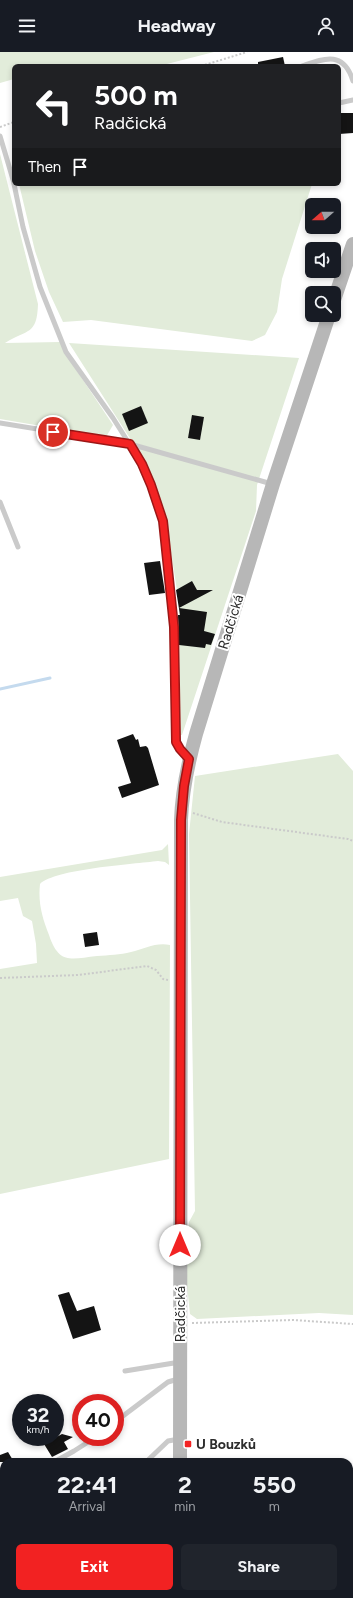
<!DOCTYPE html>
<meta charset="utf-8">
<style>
:root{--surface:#171b24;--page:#20242c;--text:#f1f3f6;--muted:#9ea1a6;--accent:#f22222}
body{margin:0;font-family:Figtree,sans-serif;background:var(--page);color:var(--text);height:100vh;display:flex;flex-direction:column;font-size:15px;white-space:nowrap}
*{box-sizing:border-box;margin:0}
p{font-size:13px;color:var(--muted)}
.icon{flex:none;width:22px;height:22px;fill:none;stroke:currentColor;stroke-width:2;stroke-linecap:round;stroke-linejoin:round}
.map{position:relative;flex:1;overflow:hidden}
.sheet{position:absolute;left:0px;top:1406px;width:353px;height:140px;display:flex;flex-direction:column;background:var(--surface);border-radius:12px 12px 0 0;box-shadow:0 2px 6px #0003}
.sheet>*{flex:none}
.top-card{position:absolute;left:12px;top:12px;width:329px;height:122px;border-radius:6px;box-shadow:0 2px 6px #0003;background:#202124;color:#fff;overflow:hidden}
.needle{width:26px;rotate:250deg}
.tools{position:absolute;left:305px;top:146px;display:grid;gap:8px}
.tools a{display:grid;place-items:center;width:36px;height:36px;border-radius:6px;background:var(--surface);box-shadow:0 2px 6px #0003;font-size:20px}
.speed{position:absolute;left:12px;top:1342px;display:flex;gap:8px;font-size:20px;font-weight:700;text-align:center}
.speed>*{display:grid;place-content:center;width:52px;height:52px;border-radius:50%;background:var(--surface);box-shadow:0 2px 6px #0003;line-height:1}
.speed small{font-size:10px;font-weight:400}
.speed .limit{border:6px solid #d22;background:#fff;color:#111}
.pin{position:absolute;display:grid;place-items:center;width:34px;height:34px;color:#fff;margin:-17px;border:2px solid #fff;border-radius:50%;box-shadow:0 1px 4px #0007}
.me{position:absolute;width:44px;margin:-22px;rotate:0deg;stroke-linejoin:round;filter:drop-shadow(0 0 3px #0008)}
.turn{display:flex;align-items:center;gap:14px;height:84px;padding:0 16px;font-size:18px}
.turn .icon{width:52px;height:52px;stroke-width:2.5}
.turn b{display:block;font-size:28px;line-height:34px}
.then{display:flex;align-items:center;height:38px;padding:0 16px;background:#0003;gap:8px;font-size:15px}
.eta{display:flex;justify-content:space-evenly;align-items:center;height:68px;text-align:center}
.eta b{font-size:24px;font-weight:700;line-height:28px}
.cta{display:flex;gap:8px;margin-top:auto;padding:8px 16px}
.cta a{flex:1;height:46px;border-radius:6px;background:var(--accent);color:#fff;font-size:16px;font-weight:700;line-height:46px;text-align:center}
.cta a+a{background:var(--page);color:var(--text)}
header{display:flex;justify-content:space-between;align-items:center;height:52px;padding:0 16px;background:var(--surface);font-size:18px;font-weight:700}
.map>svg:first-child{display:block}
.green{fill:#e2ecda}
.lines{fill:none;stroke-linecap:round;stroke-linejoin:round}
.stream{stroke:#c4daee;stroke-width:3}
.building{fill:#141414}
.path{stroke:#cacaca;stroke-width:2;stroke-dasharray:2 2;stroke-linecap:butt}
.lane{stroke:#cacaca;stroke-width:5}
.secondary{stroke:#b7b7b7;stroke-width:14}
.route-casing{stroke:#9d1616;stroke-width:10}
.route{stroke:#f22222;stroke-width:7}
.poi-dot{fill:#f22222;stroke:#fff;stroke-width:1.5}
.labels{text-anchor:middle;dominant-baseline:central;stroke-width:4;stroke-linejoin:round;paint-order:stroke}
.street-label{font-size:14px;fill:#2d2d2d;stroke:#fff}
.poi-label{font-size:14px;font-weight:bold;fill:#2d2d2d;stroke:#fff;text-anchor:start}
</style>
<header><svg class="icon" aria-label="menu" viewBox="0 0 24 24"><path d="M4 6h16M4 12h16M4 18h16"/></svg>Headway<svg class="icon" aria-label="person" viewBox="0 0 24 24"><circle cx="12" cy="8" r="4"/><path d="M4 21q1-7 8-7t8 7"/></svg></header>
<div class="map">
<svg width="353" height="1546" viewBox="0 0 353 1546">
<rect width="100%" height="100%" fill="#fff"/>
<g class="green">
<path d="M 0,0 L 214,0 L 159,14 L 14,14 L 14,27 L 0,31 Z"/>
<path d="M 0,102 L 38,252 C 37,283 28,277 5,291 L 60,290 L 67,304 L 113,373 L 106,385 L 0,367 Z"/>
<path d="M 19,132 L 312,132 L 282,227 L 277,260 L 265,283 L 252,289 L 91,268 L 63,270 L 49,240 L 35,199 Z"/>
<path d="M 69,291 L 299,306 L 257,433 L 256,459 L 182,683 L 180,683 L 179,551 L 164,456 L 140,402 Z"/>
<path d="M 338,702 L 353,719 L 353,1263 L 319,1261 L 197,1267 L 190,1262 L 186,1224 L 187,1196 L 189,1170 L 195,1159 L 189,782 L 195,724 Z"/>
<path d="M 168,792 L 169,813 L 165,810 L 158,809 C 134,812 55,817 40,832 C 38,851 42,865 49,883 C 59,913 71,907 97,904 C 109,903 120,903 131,900 C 144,897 156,890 170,893 L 169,1107 L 0,1142 L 0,917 L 37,911 L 36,892 L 32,869 L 23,864 L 18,846 L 0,849 L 0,825 L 162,798 Z"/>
</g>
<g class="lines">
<path class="stream" d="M 0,637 L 50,626"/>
</g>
<g class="building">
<path d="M 283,5 L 285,14 L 258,14 L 258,10 Z"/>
<path d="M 339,61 L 353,61 L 353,81 L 339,82 Z"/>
<path d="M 141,354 L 148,371 L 129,379 L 122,362 Z"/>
<path d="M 192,363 L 204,365 L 200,388 L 188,386 Z"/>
<path d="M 160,509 L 165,541 L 149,543 L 144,511 Z"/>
<path d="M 192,529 L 197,538 L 213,538 L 179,556 L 207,560 L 204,579 L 215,582 L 211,593 L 206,592 L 205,596 L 179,593 L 178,563 L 180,563 L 176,538 Z"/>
<path d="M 133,682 L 136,688 L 138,687 L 140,695 L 146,694 L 148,696 L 159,733 L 122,746 L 118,735 L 131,731 L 117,688 Z"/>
<path d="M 97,880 L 99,893 L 85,895 L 83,882 Z"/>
<path d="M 69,1240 L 77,1259 L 94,1254 L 101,1278 L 73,1287 L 58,1243 Z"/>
<path d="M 62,1382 L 73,1385 L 64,1390 L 68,1397 L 52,1405 L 44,1392 Z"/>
<path d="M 8,1400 L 14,1410 L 0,1410 L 0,1403 Z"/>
</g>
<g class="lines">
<g class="path">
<path d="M 201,14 L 247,0"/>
<path d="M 0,75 L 14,70"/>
<path d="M 193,761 L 222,770 L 348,787 L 353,789"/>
<path d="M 0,926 L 78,923 L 147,914 L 156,918 L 163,927 L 168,928"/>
<path d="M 192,1271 L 293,1268 L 353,1272"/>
</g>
<g class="lane">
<path d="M 302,14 C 327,5 344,0 353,29"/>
<path d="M 339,51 L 353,48"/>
<path d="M 0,84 L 14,131"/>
<path d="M 14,132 L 23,175 L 40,235 L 66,300 L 113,366 L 142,412 L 151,433 L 163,469 L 174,575 L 176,689 L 180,697 L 188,706"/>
<path d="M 0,371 L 130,392 L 272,432"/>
<path d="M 0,450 L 18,495"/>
<path d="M 125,1319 L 180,1310"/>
<path d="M 115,1370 L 168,1330 L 178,1327"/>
<path d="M 54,1410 L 74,1399 L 96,1385"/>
<path d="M 146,1410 L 168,1389 L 179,1387"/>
<path d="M 0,1431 L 4,1431"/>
<path d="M 1,1539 L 7,1546"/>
<path d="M 44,1546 L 46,1542"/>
</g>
<g class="secondary">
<path d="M 334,248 L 353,192"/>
<path d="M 180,1410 L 181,768 C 182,739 188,711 196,682 L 273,432 L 329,263"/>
<path d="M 180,1546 L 180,1542"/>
</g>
</g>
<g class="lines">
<defs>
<path id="route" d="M 53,380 L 130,392 L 142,412 L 151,433 L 163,469 L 174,575 L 176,690 L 180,697 L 189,707 L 184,734 L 181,768 L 180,1193"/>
</defs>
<use href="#route" class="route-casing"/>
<use href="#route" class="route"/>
</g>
<rect class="poi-dot" x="184" y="1388" width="8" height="8" rx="2"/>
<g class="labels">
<g class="street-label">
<text transform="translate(231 570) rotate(-73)">Radčická</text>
<text transform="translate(180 1262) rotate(-90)">Radčická</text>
</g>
<g class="poi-label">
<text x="196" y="1392">U Bouzků</text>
</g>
</g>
</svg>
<div class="tools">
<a><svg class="needle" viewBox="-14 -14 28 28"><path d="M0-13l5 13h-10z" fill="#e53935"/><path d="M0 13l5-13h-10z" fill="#9ea1a6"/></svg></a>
<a><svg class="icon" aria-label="sound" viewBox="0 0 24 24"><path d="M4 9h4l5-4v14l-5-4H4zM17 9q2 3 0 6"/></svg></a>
<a><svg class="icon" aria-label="search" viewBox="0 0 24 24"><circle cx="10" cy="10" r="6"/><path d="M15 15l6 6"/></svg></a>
</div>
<div class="speed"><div>32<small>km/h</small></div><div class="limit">40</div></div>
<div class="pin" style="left:53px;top:380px;background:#d93025"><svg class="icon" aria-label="arrive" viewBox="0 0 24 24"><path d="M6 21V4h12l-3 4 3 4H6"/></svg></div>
<svg class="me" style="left:180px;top:1193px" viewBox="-20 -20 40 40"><circle r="19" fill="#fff"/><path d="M0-13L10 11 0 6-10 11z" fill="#f22222"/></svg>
<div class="top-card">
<div class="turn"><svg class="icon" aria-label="left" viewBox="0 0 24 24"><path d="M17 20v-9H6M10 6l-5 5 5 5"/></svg><div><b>500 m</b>Radčická</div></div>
<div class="then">Then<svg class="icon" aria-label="arrive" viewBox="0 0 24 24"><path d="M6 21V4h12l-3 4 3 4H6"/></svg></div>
</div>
<section class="sheet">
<div class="eta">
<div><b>22:41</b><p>Arrival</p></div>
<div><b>2</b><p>min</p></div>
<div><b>550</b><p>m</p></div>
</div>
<div class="cta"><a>Exit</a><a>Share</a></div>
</section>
</div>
